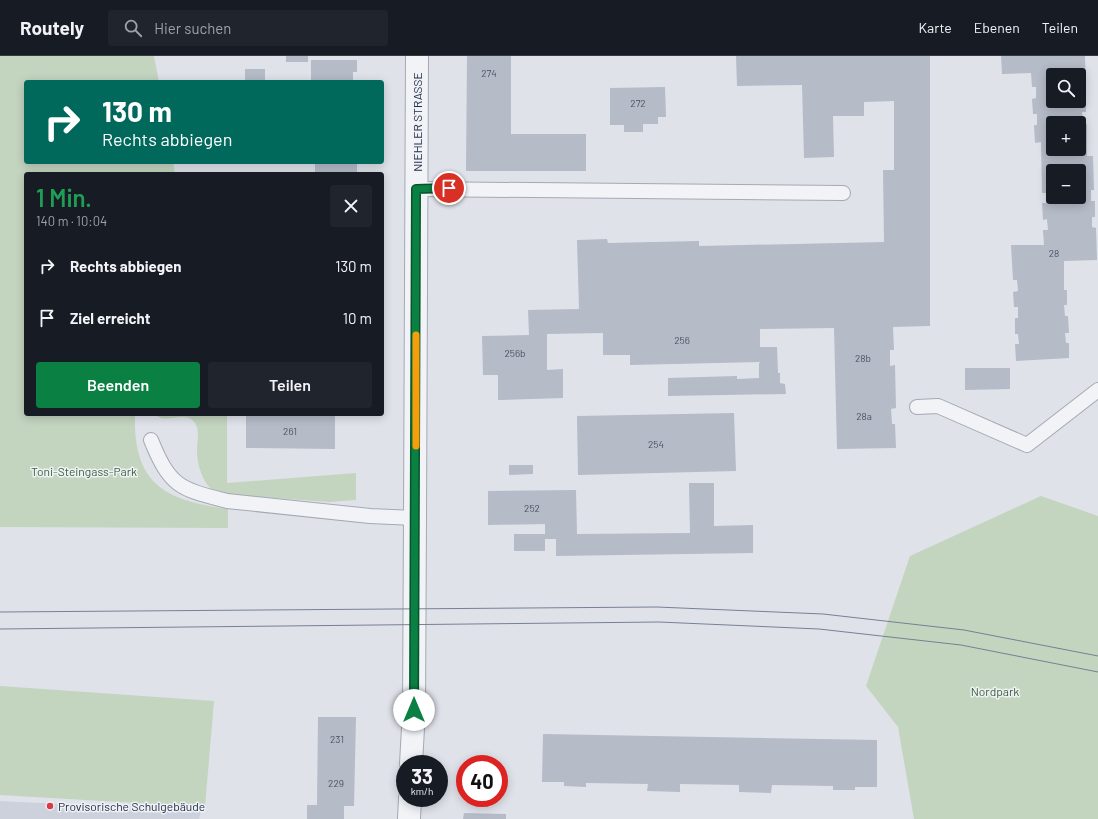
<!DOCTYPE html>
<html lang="de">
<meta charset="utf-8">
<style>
:root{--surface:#171b24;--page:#20242c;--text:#f1f3f6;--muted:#9ea1a6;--line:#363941;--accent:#0b8043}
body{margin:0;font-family:Barlow,sans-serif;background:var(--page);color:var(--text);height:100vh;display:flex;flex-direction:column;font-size:15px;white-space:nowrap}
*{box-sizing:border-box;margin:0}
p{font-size:13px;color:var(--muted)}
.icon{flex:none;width:22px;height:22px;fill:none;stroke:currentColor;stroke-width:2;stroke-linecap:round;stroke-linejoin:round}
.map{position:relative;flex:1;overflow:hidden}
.sheet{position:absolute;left:24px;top:116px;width:360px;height:244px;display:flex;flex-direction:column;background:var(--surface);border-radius:4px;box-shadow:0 2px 10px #0003}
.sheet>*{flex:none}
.hud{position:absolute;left:24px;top:24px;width:360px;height:84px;border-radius:4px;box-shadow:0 2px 10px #0003;background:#00695c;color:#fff;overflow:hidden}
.fabs{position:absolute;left:1046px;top:12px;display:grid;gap:8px}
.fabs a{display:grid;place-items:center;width:40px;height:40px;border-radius:4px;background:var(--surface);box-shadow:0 2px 10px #0003;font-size:20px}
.speed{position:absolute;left:396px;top:699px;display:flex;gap:8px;font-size:20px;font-weight:700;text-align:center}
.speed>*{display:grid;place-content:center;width:52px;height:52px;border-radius:50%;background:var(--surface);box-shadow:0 2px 10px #0003;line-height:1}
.speed small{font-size:10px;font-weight:400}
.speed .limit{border:6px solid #d22;background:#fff;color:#111}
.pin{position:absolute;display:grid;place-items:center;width:34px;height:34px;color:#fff;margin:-17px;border:2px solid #fff;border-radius:50%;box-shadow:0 1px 4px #0007}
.me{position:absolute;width:44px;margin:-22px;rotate:0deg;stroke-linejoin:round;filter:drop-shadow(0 0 3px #0008)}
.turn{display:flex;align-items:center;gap:14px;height:84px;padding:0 12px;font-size:18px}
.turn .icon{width:52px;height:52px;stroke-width:2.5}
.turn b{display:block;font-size:28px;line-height:34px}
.round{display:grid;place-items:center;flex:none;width:42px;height:42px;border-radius:4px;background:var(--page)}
.summary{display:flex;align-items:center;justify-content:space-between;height:68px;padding:0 12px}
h1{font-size:24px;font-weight:600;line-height:30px;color:#1e9e55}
.primary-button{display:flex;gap:8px;margin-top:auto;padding:8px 12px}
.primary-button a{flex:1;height:46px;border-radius:4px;background:var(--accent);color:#fff;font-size:16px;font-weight:600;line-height:46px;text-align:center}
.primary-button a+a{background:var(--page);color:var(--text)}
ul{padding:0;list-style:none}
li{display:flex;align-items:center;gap:12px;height:52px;padding:0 12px}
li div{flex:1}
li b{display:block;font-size:15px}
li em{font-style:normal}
header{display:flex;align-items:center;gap:24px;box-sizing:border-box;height:56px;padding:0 20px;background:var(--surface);border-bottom:1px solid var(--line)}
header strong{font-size:19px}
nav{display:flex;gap:22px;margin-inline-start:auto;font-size:14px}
.search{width:280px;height:36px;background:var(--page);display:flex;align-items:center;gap:10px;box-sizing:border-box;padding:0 14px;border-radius:4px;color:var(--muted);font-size:15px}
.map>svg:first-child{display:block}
.built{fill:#ccd1dc}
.green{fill:#c3d4bf}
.building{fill:#b5bbc7;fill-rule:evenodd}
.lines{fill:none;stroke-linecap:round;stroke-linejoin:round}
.service-casing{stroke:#a4a9b4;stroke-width:16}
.tertiary-casing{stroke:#a4a9b4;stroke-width:24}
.service{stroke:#f2f3f7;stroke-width:14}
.tertiary{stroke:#f2f3f7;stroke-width:22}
.tram{stroke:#778094;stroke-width:1}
.route-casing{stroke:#07532c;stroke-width:10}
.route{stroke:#0b8043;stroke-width:7}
.slow{stroke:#f59e0b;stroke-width:7}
.poi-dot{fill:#d93948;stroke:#eef1f7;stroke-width:1.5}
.labels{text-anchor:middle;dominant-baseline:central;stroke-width:3;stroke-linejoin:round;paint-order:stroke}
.number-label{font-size:10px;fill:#4a5263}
.street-label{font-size:12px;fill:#262f42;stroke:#eef1f7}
.park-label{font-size:12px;fill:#385f32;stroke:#eef1f7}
.poi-label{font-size:12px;fill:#262f42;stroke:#eef1f7;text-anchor:start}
</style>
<header>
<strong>Routely</strong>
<div class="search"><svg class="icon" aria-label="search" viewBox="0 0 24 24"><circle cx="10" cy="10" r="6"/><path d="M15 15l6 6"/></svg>Hier suchen</div>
<nav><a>Karte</a><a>Ebenen</a><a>Teilen</a></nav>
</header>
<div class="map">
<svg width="1098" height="763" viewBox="0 0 1098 763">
<rect width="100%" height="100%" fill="#dfe2e9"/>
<path class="built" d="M 0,745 L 201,755 L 199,763 L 0,763 Z"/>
<g class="green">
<path d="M 0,0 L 154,0 L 159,26 L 26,26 L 26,106 L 173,106 L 175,118 L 26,118 L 26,358 L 135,358 C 133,428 164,444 228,453 L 228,472 L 0,471 Z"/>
<path d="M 155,358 L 227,358 L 227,427 L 356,417 L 356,444 L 329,446 L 218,438 C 204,431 197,410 197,395 C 197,386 200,375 195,367 C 185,353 165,370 155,358 Z"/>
<path d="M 1041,440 L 1098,460 L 1098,763 L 914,763 L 898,671 L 866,630 L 910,500 Z"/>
<path d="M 0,630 L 214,645 L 205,751 L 0,739 Z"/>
</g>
<g class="building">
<rect x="286" y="0" width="22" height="6"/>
<path d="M 467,0 L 511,0 L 511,78 L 586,78 L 586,115 L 466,115 Z"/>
<path d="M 736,0 L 930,0 L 930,270 L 893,271 L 894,294 L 890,294 L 890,310 L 895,309 L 896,352 L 891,353 L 892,368 L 895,368 L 896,392 L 837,393 L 834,272 L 760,273 L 760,291 L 777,291 L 778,317 L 780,317 L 780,327 L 785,328 L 786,338 L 668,340 L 668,322 L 737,320 L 737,323 L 759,322 L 759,307 L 761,306 L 630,309 L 630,299 L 603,299 L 603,277 L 547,278 L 547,314 L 563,313 L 563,342 L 498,344 L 498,319 L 483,319 L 482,280 L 529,279 L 528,254 L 579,253 L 577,184 L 607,183 L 608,187 L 699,185 L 699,190 L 884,186 L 883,114 L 894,114 L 894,45 L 864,46 L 864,60 L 833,60 L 834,101 L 804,102 L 802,29 L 737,30 Z"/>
<path d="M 1001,0 L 1085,0 L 1086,29 L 1081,30 L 1081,42 L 1086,41 L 1086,56 L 1082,56 L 1083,68 L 1087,68 L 1087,100 L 1093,100 L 1094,134 L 1091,134 L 1091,145 L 1095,145 L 1095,161 L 1092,161 L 1092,171 L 1096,172 L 1097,204 L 1064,205 L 1064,234 L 1067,234 L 1067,249 L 1064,249 L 1065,260 L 1068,260 L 1069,277 L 1065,277 L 1066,287 L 1069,287 L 1069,302 L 1016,305 L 1015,288 L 1019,288 L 1018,278 L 1015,278 L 1015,262 L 1018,262 L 1018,251 L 1014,251 L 1013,236 L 1018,235 L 1017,224 L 1013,224 L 1011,189 L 1044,189 L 1043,174 L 1048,174 L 1047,163 L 1043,164 L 1042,147 L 1046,147 L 1046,137 L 1042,137 L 1041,86 L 1035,87 L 1034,69 L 1037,69 L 1037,58 L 1033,58 L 1032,43 L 1036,42 L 1036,31 L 1032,31 L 1031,17 L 1002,18 ZM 1053,19 L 1079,19 L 1079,45 L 1053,45 ZM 1053,67 L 1079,67 L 1079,93 L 1053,93 ZM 1053,115 L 1079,115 L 1079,141 L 1053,141 Z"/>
<path d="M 311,4 L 357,4 L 357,16 L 353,16 L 353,26 L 311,26 Z"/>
<rect x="245" y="13" width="20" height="13"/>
<path d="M 665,31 L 666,61 L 658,61 L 658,68 L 643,68 L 643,76 L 624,76 L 624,69 L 610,69 L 610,32 Z"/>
<rect x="315" y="106" width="42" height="12"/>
<path d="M 965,312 L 1010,312 L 1010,333 L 965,334 Z"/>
<path d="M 734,357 L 736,415 L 578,419 L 577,360 Z"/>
<path d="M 246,358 L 335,358 L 335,393 L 246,392 Z"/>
<path d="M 509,409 L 533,409 L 533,418 L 509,419 Z"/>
<path d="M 689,427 L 714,427 L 714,470 L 753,469 L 753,497 L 556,500 L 556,483 L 545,483 L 545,495 L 514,495 L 514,478 L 545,478 L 545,468 L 488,469 L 488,435 L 576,434 L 577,478 L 690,477 Z"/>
<path d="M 318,661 L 356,661 L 354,750 L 344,750 L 344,763 L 307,763 L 307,749 L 317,749 Z"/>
<path d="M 543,678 L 877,684 L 877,731 L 855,731 L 855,734 L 833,734 L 833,730 L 772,729 L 771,737 L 739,736 L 739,729 L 680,728 L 680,736 L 647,735 L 648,728 L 586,727 L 586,731 L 564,730 L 564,726 L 542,726 Z"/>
<path d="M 464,757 L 506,758 L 506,763 L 463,763 Z"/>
</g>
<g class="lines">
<defs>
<g id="service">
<path d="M 416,133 L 843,137"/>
<path d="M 917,351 L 938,350 L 1027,389 L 1098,334"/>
<path d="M 151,384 C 170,431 180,433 227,445 L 370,460 L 415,462"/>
</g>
<g id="tertiary">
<path d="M 411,708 L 414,654 L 415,462 L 417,0"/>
<path d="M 409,763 L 410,742"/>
</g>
</defs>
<use href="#service" class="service-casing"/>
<use href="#tertiary" class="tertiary-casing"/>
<use href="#service" class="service"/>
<use href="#tertiary" class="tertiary"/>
<g class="tram">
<path d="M 0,556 L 657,551 L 823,558 L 964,574 L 1098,600"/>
<path d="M 0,573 L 659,566 L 819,573 L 961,589 L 1098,616"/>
</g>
</g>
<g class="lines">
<defs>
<path id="route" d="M 414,654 L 416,133 L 449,132"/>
</defs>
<use href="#route" class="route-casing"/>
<use href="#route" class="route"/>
<path class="slow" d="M 416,390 L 416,279"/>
</g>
<circle class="poi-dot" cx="50" cy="750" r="4"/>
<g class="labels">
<g class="number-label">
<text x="489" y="17">274</text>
<text x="638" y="47">272</text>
<text x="1054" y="197">28</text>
<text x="682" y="284">256</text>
<text x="515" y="297">256b</text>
<text x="863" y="302">28b</text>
<text x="864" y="360">28a</text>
<text x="290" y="375">261</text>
<text x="656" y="388">254</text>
<text x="532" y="452">252</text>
<text x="337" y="683">231</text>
<text x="336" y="727">229</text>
</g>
<g class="street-label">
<text transform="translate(417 66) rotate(-90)">NIEHLER STRASSE</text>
</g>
<g class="park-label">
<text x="84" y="415">Toni-Steingass-Park</text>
<text x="995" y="635">Nordpark</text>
</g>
<g class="poi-label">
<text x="58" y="750">Provisorische Schulgebäude</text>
</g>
</g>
</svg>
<div class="fabs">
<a><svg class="icon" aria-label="search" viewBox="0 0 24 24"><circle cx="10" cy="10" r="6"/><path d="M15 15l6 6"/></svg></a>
<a>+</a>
<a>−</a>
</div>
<div class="speed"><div>33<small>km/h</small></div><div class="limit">40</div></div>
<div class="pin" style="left:449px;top:132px;background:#d93025"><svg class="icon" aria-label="arrive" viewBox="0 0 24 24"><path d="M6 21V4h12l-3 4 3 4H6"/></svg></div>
<svg class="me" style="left:414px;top:654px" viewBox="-20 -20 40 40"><circle r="19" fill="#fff"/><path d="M0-13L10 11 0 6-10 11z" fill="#0b8043"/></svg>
<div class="hud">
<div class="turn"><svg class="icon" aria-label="right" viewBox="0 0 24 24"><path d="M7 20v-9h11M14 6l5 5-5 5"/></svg><div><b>130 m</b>Rechts abbiegen</div></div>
</div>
<section class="sheet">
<div class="summary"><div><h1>1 Min.</h1><p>140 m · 10:04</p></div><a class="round"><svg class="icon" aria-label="close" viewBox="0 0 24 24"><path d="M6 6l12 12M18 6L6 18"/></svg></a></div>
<ul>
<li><svg class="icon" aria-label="right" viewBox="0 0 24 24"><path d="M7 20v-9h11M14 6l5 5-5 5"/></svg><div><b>Rechts abbiegen</b></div><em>130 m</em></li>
<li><svg class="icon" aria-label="arrive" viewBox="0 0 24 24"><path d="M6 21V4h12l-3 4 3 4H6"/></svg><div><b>Ziel erreicht</b></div><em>10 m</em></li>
</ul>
<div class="primary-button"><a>Beenden</a><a>Teilen</a></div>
</section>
</div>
